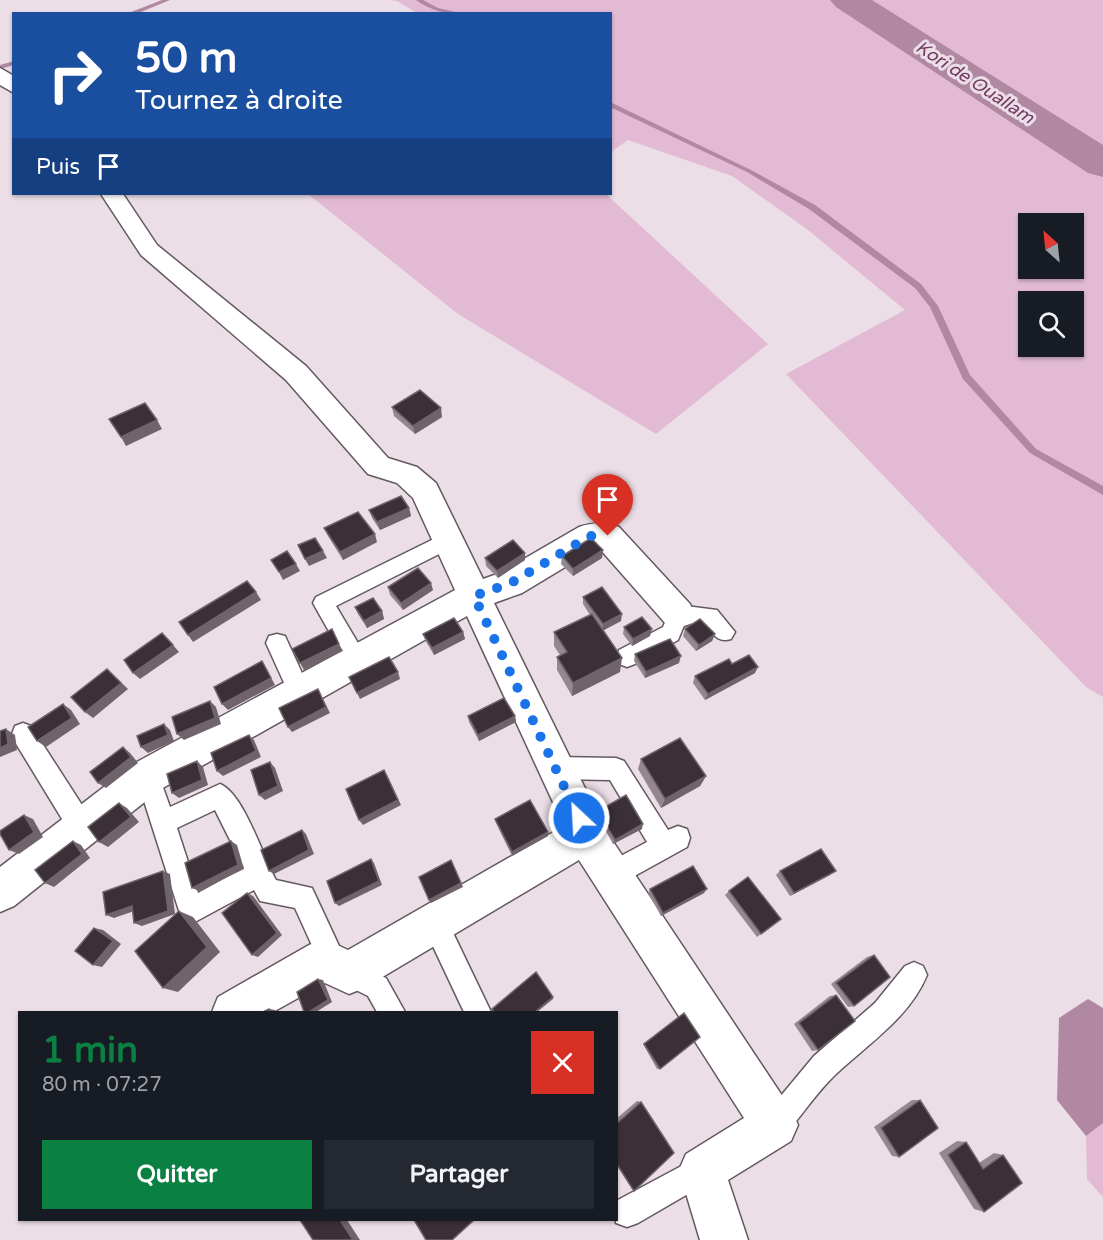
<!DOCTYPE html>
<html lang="fr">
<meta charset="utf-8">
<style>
:root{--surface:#171b24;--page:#242831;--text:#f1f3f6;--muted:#9ea1a6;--accent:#0b8043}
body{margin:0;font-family:"Varela Round",sans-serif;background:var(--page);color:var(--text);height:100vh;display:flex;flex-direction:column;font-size:22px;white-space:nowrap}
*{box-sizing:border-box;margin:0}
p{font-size:20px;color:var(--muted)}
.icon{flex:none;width:33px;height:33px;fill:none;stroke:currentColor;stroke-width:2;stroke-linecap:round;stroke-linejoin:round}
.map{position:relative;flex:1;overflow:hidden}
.side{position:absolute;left:18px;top:1011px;width:600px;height:210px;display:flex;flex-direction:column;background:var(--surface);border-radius:0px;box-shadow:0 2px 4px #0004}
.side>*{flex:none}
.hud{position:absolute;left:12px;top:12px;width:600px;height:183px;border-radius:0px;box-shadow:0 2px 4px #0004;background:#1a4fa0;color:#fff;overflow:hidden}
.needle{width:39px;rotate:333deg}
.buttons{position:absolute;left:1018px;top:213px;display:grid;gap:12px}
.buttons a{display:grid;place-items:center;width:66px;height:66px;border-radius:0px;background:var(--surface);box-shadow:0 2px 4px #0004;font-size:30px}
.pin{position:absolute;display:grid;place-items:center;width:51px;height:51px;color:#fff;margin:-62px -26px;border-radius:50% 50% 50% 0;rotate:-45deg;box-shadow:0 0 6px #0007}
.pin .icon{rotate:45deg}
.me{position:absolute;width:66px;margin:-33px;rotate:335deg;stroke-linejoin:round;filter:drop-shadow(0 0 4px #0008)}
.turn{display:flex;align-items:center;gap:21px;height:126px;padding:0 24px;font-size:27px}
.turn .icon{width:78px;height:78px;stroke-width:2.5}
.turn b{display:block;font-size:42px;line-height:51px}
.then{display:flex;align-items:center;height:57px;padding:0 24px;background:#0003;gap:12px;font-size:22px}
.round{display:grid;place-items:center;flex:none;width:63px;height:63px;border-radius:0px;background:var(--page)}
.headline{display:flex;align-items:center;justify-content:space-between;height:102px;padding:0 24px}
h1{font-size:36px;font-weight:700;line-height:45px;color:var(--accent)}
.action{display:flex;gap:12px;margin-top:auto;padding:12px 24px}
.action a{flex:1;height:69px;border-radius:0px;background:var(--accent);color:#fff;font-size:24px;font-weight:700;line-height:69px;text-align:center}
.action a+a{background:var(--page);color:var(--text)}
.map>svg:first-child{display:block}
.green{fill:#e2bad3;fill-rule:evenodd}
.water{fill:#b088a2}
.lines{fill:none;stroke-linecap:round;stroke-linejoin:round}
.stream{fill:#b088a2;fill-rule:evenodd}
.river{fill:#b088a2;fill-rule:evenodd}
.lane-casing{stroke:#645960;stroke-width:3}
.street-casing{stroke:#645960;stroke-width:3}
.lane{fill:#fff;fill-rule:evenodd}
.street{fill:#fff;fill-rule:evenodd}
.wall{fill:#94878f}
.shaded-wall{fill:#70646c}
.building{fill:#3b3037;stroke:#70646c;stroke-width:1.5}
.route{stroke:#1a73e8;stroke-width:10;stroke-dasharray:0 18}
.labels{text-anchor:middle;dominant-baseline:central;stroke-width:6;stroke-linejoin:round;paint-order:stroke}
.far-water-label{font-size:18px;font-style:italic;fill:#723c61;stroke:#ecdee7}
</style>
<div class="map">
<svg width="1103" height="1240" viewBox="0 0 1103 1240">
<rect width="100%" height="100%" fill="#ecdee7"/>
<g class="green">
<path d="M 389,0 L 1103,0 L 1103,697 L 1086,687 L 786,374 L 905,310 L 808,230 L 732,176 L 628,140 L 611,152 L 610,14 L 417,13 L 397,1 ZM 1029,224 L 1074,224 L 1074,268 L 1029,268 ZM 1029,302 L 1074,302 L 1074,346 L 1029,346 Z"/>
<path d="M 308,194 L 606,194 L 768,344 L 656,434 L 458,314 Z"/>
<path d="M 1103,1123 L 1103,1197 L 1087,1179 L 1086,1136 Z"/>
</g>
<path class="water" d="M 1088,999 L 1103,1008 L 1103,1123 L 1086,1136 L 1057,1100 L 1059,1018 Z"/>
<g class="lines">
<g class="stream">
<path d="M 162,0 L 170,0 L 136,14 L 126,14 Z"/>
<path d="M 416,0 L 423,0 L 438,8 L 464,14 C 446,14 431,11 416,0 Z"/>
<path d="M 14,61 L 14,65 L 0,69 L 0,65 Z"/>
<path d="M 610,102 L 751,170 L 815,205 L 921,284 L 938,306 L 970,375 L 1036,449 L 1103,486 L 1103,495 L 1030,453 L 963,379 L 930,307 L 915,288 L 809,209 L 747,172 L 610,107 Z"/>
</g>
<path class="river" d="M 830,0 L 872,0 L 1103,145 L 1103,177 L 1088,173 L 836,7 Z"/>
<defs>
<g id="lane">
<path d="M 448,532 L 455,534 L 458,540 L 455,546 L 336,606 L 368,660 L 365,667 L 357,670 L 349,667 L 313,603 L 316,597 Z"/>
<path d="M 678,605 L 717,610 L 735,632 L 731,639 C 718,643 713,634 705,625 L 685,623 L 678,640 L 635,664 L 627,667 L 619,664 L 616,657 L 619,650 L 663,627 L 671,608 Z"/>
<path d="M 277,634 L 285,636 L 307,684 L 310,691 L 307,698 L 299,701 L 291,698 L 266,643 L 269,636 Z"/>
<path d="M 23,723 L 31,726 L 91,819 L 94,828 L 91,837 L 82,840 L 73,837 L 15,742 L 12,734 L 15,726 Z"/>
<path d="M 555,757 L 616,758 L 624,761 L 668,830 L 678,826 L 687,829 L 690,838 L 687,847 L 620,884 L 611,887 L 602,884 L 599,875 L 602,866 L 647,842 L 610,780 L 555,779 L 547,776 L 543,768 L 547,760 Z"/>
<path d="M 148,765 L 156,768 L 170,807 L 220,784 C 244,794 263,857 276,880 L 312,888 L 346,961 L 349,960 L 386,978 L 405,1012 L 377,1012 L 368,996 L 340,982 L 337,977 L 325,974 L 295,908 L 260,901 L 254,890 L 191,924 L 182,920 L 136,776 L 140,768 ZM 215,810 L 244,868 L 198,893 L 177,828 Z"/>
<path d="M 435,910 L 444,914 L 491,1012 L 464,1012 L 422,923 L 426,914 Z"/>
<path d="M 914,962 L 923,966 L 927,975 C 910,1017 868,1044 836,1074 C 817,1092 802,1115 785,1135 L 775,1139 L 765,1135 L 761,1125 L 765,1115 L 814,1056 L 875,1003 L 905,966 Z"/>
<path d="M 702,1155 L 712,1160 L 717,1170 L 712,1180 L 638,1223 L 627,1227 L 616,1223 L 616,1201 Z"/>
</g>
<g id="street">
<path d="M 0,68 L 14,76 L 14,93 L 0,85 Z"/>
<path d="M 101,194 L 123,194 L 157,245 L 306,366 L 388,458 L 417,467 L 436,483 L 483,579 L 500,573 L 579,527 C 593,522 605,522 619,527 L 690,604 L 694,614 L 690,624 L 678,628 L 666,624 L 600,549 L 595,549 L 522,593 L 494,603 L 606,831 L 791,1109 L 798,1125 L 791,1141 L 728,1180 L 748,1240 L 700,1240 L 679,1170 L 686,1154 L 744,1118 L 579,860 L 364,988 L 349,994 L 325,983 L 273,1012 L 212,1012 L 218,997 L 309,945 L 324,939 L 348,950 L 564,826 L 467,616 L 161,789 L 14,906 L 0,912 L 0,867 L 135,763 L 455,590 L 413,498 L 397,483 L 368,474 L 286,380 L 141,255 Z"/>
</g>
</defs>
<use href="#lane" class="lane-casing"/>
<use href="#street" class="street-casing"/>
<use href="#lane" class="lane"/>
<use href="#street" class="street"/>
</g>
<g class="wall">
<path d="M 392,407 L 442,417 L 415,434 L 394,416 Z"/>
<path d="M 409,508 L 411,516 L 380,530 L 372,518 L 369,510 Z"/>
<path d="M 324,528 L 377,542 L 343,560 L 328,536 Z"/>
<path d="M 603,550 L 602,558 L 573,576 L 561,564 L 562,556 Z"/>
<path d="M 525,553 L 525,560 L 498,578 L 486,566 L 485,558 Z"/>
<path d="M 388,587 L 433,590 L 403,610 L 390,595 Z"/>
<path d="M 583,597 L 621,621 L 604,630 L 620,672 L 572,696 L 557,670 L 557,657 L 560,655 L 554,646 L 554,632 L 590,615 L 583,604 Z"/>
<path d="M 355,607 L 382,611 L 384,619 L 367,628 L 358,614 Z"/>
<path d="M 624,627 L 650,636 L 632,646 L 623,634 Z"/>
<path d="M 685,629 L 715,634 L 712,641 L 696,651 L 683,636 Z"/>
<path d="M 463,632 L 465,639 L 434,655 L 425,640 L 423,634 Z"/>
<path d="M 635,654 L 679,663 L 645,678 L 634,661 Z"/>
<path d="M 732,664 L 755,673 L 705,700 L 693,683 L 695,676 Z"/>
<path d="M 468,716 L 515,716 L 516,722 L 479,741 L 469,722 Z"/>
<path d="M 641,759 L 706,776 L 700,786 L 661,808 L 638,769 Z"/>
<path d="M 598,811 L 642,829 L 613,844 L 597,815 Z"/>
<path d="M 495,819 L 548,832 L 548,836 L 512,856 L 496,823 Z"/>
<path d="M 780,871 L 830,875 L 790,896 L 776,875 Z"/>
<path d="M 650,889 L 704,893 L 661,916 L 648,893 Z"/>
<path d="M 729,891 L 761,934 L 757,937 L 725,895 Z"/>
<path d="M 874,955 L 854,1006 L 848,1007 L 831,984 L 867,957 Z"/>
<path d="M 836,995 L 818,1050 L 812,1051 L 794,1024 L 830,996 Z"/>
<path d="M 684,1013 L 660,1069 L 657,1069 L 643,1044 Z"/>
<path d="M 912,1100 L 920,1100 L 899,1157 L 892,1156 L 874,1127 Z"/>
<path d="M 637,1101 L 641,1102 L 616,1164 L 616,1119 Z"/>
<path d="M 957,1141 L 966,1142 L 979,1163 L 994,1153 L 1003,1155 L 984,1212 L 974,1209 L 939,1153 Z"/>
</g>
<g class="shaded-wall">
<path d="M 441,408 L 442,417 L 415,434 L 413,426 Z"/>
<path d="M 157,420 L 162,429 L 126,446 L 121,437 Z"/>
<path d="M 409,508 L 411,516 L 380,530 L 377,522 Z"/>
<path d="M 375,534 L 377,542 L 343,560 L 340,552 Z"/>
<path d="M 603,550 L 602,558 L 573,576 L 573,569 Z"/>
<path d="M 323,551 L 327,558 L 309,566 L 305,559 Z"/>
<path d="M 525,553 L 525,560 L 498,578 L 497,571 Z"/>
<path d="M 296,564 L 300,571 L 283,580 L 279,572 Z"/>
<path d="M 431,583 L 433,590 L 403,610 L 401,603 Z"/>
<path d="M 256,592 L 261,600 L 193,642 L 188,635 Z"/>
<path d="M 382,611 L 384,619 L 367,628 L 364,621 Z"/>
<path d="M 622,614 L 621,621 L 602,631 L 603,624 Z"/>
<path d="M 652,629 L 650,636 L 632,646 L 633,639 Z"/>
<path d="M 463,632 L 465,639 L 434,655 L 432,648 Z"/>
<path d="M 715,634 L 712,641 L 696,651 L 699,645 Z"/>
<path d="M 339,644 L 343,651 L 304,670 L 300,663 Z"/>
<path d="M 173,645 L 179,652 L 140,679 L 133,673 Z"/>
<path d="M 681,656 L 679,663 L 645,678 L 646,672 Z"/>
<path d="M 622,658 L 620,672 L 572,696 L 573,683 Z"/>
<path d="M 262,661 L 275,685 L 228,710 L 222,704 Z"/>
<path d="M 758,667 L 755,673 L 705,700 L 708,694 Z"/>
<path d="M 107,669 L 128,689 L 93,718 L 85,712 Z"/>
<path d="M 398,672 L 400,679 L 360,699 L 357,693 Z"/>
<path d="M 318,689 L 330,713 L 292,732 L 288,727 Z"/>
<path d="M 210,701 L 216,707 L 221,724 L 184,740 L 177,734 Z"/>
<path d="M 63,704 L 71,710 L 80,724 L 46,747 L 37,741 Z"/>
<path d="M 515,716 L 516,722 L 479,741 L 478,735 Z"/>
<path d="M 164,724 L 170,730 L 174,741 L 148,753 L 141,747 Z"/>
<path d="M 6,729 L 15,735 L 17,750 L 0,757 L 0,748 Z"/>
<path d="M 249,735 L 254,740 L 261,757 L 223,776 L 217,771 Z"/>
<path d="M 123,747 L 130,753 L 138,763 L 106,788 L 98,783 Z"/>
<path d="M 197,761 L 203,767 L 208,785 L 179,798 L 172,793 Z"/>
<path d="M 270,762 L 275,768 L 283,791 L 265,800 L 259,795 Z"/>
<path d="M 387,775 L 401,805 L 363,825 L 359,820 Z"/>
<path d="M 706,776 L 700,786 L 661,808 L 665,799 Z"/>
<path d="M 119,803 L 127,808 L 139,822 L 108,847 L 99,842 Z"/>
<path d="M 24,815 L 33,819 L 43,837 L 19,854 L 9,850 Z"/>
<path d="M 643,824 L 642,829 L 613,844 L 615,840 Z"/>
<path d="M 302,830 L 306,834 L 314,854 L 274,874 L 269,871 Z"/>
<path d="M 548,832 L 548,836 L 512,856 L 512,852 Z"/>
<path d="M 73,841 L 81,845 L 90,858 L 54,887 L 45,883 Z"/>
<path d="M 231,841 L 237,845 L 244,869 L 199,891 L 192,888 Z"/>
<path d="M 371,859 L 374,863 L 382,885 L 339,906 L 335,903 Z"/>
<path d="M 451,860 L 463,887 L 431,903 L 429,900 Z"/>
<path d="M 163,871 L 170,874 L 175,914 L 142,926 L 134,923 Z"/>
<path d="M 836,871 L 830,875 L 790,896 L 794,893 Z"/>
<path d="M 707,889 L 704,893 L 661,916 L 663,913 Z"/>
<path d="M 247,893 L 253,896 L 282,935 L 258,957 L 252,955 Z"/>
<path d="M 132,906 L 140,909 L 114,918 L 106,915 Z"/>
<path d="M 179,911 L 193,917 L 220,952 L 178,992 L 163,988 Z"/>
<path d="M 94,928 L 103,930 L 121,944 L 102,967 L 93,965 Z"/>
<path d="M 318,979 L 323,980 L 332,1002 L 316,1012 L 309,1012 Z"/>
<path d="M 553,997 L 553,999 L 537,1012 L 535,1012 Z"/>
<path d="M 269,1009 L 275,1010 L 276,1012 L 271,1012 Z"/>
<path d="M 340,1220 L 347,1220 L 360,1240 L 353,1240 Z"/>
</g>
<g class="building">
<path d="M 420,390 L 441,408 L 413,426 L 392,407 Z"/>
<path d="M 145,403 L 157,420 L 121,437 L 109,419 Z"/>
<path d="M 401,496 L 409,508 L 377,522 L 369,510 Z"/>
<path d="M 358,512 L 375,534 L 340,552 L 324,528 Z"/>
<path d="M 315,538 L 323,551 L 305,559 L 298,545 Z"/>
<path d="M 591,538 L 603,550 L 573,569 L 562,556 Z"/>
<path d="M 513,540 L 525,553 L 497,571 L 485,558 Z"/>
<path d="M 287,551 L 296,564 L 279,572 L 271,560 Z"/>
<path d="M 418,568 L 431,583 L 401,603 L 388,587 Z"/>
<path d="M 247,581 L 256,592 L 188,635 L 179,622 Z"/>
<path d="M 602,587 L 622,614 L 603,624 L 583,597 Z"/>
<path d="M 373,598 L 382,611 L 364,621 L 355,607 Z"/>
<path d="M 592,614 L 622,658 L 573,683 L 557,657 L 567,652 L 554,632 Z"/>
<path d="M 642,617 L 652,629 L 633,639 L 624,627 Z"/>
<path d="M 454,618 L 463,632 L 432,648 L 423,634 Z"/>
<path d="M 700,619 L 715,634 L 699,645 L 685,629 Z"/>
<path d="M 332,629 L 339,644 L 300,663 L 292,649 Z"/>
<path d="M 162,633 L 173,645 L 133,673 L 124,660 Z"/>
<path d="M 670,639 L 681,656 L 646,672 L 635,654 Z"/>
<path d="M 749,655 L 758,667 L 708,694 L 695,676 L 729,659 L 732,664 Z"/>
<path d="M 389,657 L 398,672 L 357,693 L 349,677 Z"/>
<path d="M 262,661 L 271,678 L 222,704 L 214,687 Z"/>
<path d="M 107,669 L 121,683 L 85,712 L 71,697 Z"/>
<path d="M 318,689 L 326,707 L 288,727 L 279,708 Z"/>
<path d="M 504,698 L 515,716 L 478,735 L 468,716 Z"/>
<path d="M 210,701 L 215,718 L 177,734 L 172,717 Z"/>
<path d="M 63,704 L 72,718 L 37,741 L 28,727 Z"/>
<path d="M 164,724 L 168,735 L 141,747 L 137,736 Z"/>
<path d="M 6,729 L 8,744 L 0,748 L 0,731 Z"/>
<path d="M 249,735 L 256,751 L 217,771 L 211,753 Z"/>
<path d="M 680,738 L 706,776 L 665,799 L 641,759 Z"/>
<path d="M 123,747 L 131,757 L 98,783 L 90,772 Z"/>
<path d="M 197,761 L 202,780 L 172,793 L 167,774 Z"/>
<path d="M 270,762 L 278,786 L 259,795 L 251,770 Z"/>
<path d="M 384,770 L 398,800 L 359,820 L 346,789 Z"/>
<path d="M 626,795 L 643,824 L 615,840 L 598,811 Z"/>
<path d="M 530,800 L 548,832 L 512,852 L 495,819 Z"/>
<path d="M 119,803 L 131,817 L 99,842 L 88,827 Z"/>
<path d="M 24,815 L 34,832 L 9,850 L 0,834 L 0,831 Z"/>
<path d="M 302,830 L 309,850 L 269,871 L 261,850 Z"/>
<path d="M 73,841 L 82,854 L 45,883 L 35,870 Z"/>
<path d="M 231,841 L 238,865 L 192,888 L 185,863 Z"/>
<path d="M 821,849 L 836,871 L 794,893 L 780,871 Z"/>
<path d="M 371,859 L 379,881 L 335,903 L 327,881 Z"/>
<path d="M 451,860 L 461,883 L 429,900 L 419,877 Z"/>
<path d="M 693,866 L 707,889 L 663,913 L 650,889 Z"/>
<path d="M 163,871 L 168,911 L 134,923 L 132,906 L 106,915 L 103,892 Z"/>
<path d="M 748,877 L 781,919 L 761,934 L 729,891 Z"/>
<path d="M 247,893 L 277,933 L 252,955 L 222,913 Z"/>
<path d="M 179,911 L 207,947 L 163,988 L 135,951 Z"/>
<path d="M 94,928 L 113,941 L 93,965 L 75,951 Z"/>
<path d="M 874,955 L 890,977 L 854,1006 L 836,983 Z"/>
<path d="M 536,972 L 553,997 L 535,1012 L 494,1012 L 492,1009 Z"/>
<path d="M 318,979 L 328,1000 L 309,1012 L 304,1012 L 297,992 Z"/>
<path d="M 836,995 L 855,1021 L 818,1050 L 799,1023 Z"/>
<path d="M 269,1009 L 271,1012 L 263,1012 Z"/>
<path d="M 684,1013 L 700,1037 L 660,1069 L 644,1044 Z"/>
<path d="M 920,1100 L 938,1128 L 899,1157 L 881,1128 Z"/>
<path d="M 641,1102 L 674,1153 L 634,1191 L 616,1163 L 616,1124 Z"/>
<path d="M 966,1142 L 983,1169 L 1003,1155 L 1022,1183 L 984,1212 L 948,1155 Z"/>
<path d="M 300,1220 L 340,1220 L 353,1240 L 313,1240 Z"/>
<path d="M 414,1220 L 474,1220 L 452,1240 L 426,1240 Z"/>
</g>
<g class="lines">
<path class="route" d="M 579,818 L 474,596 L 511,583 L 590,536 L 608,536"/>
</g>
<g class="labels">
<g class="far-water-label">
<text transform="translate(975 82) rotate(33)">Kori de Ouallam</text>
</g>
</g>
</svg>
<div class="buttons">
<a><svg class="needle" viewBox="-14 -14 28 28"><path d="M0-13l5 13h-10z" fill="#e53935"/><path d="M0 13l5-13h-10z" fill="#9ea1a6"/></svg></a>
<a><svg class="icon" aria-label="search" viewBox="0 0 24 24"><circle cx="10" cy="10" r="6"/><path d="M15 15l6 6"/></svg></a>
</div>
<div class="pin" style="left:608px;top:536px;background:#d93025"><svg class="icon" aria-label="arrive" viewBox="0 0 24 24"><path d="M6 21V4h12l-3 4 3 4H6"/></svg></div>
<svg class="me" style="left:579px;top:818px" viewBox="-20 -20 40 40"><circle r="17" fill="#1a73e8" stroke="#fff" stroke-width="3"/><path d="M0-11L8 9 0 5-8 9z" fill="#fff"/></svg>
<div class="hud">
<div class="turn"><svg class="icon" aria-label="right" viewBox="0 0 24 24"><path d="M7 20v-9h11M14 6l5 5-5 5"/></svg><div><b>50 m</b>Tournez à droite</div></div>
<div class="then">Puis<svg class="icon" aria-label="arrive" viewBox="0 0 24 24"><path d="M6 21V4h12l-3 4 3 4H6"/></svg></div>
</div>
<section class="side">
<div class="headline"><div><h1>1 min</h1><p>80 m · 07:27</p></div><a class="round" style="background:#d93025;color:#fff"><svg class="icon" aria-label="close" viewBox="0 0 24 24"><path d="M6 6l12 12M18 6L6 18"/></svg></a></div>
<div class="action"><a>Quitter</a><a>Partager</a></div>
</section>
</div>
